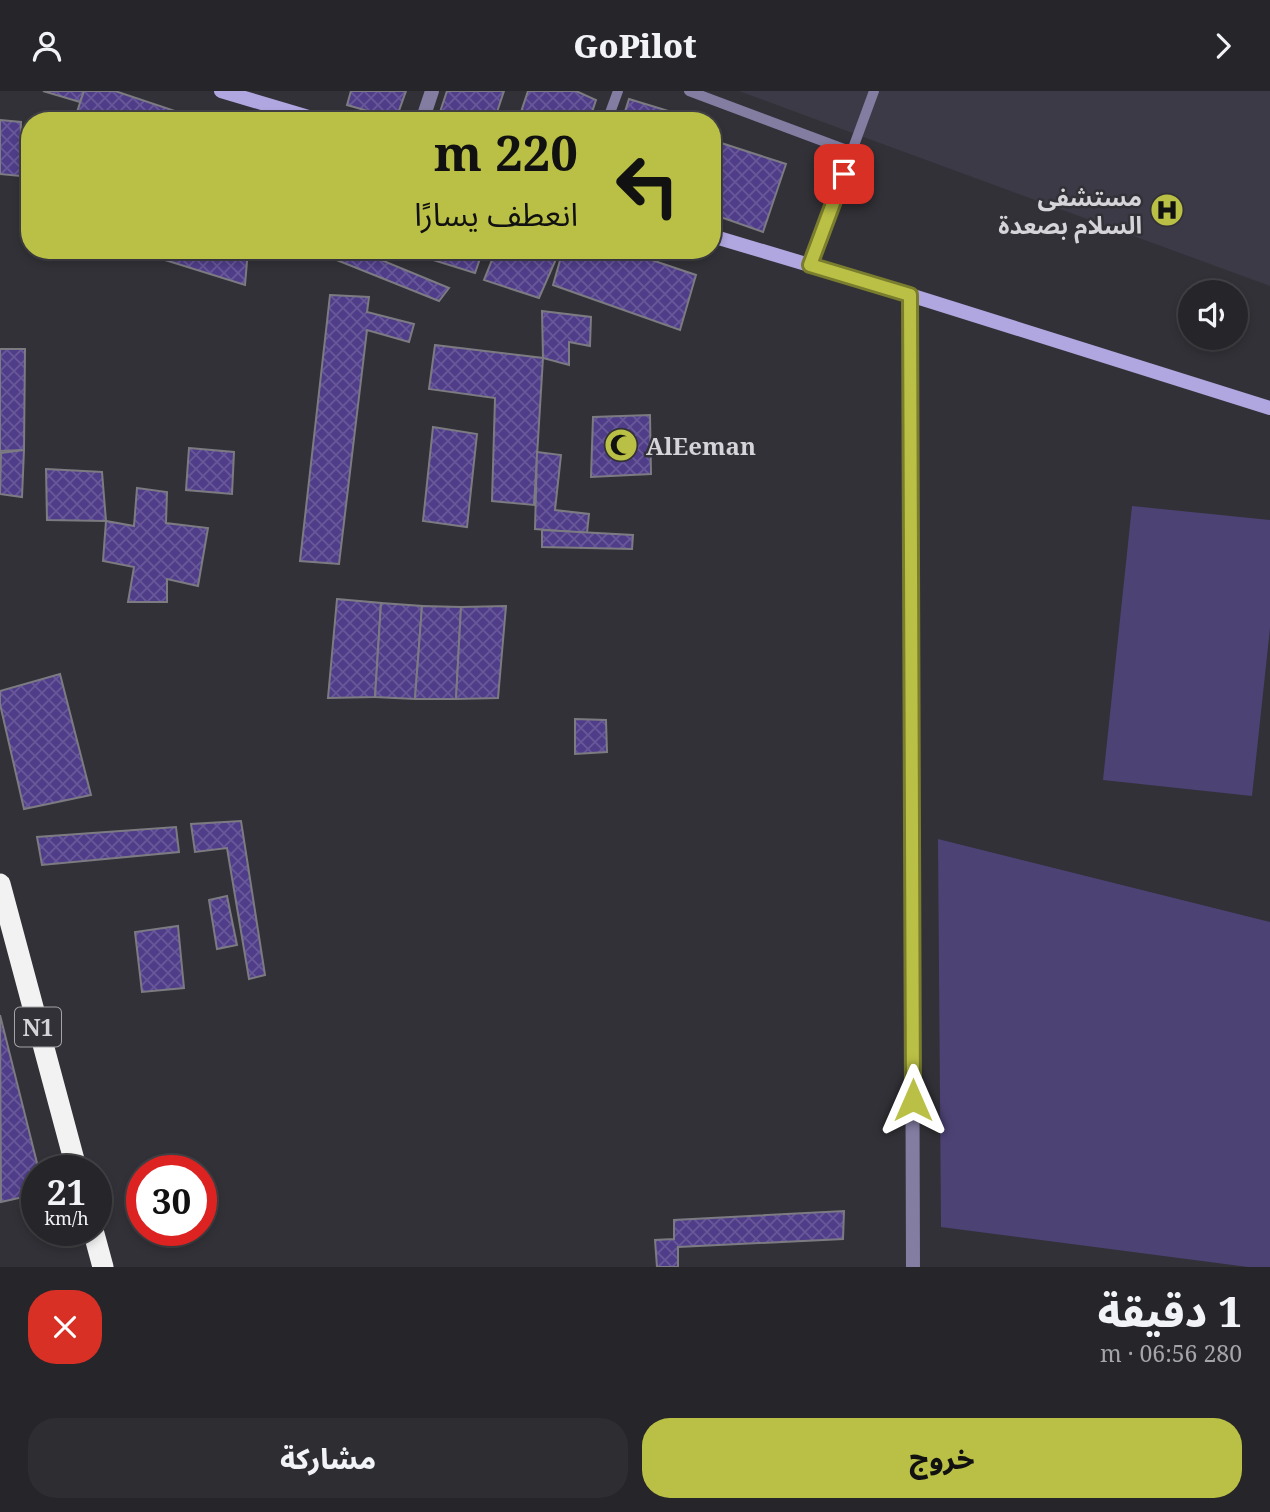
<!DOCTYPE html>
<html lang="ar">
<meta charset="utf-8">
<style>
:root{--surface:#262529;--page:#2e2d31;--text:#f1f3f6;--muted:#a4a5a8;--line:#424246;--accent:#bac045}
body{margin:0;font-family:"Noto Serif","Noto Sans Arabic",serif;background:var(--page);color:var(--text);direction:rtl;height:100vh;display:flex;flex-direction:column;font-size:26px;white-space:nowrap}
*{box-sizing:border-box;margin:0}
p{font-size:23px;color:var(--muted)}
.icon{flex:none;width:38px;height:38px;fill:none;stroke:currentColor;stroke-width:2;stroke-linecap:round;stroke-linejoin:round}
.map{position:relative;height:1176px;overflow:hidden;direction:ltr}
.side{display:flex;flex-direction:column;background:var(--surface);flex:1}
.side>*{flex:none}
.banner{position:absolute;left:21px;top:21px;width:700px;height:147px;border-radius:28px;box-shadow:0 4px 10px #0003,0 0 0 2px var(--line);direction:rtl;background:#bac045;color:#111;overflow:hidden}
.buttons{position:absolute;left:1178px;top:189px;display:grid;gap:14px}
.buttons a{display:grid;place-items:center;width:70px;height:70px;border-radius:50%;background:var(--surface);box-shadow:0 4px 10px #0003,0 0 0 2px var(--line);font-size:35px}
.speed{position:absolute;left:21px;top:1064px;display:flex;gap:14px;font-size:35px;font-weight:700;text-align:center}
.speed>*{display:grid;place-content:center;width:91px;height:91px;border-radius:50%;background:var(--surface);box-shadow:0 4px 10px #0003,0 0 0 2px var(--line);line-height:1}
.speed small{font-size:18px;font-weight:400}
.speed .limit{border:10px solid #d22;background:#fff;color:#111}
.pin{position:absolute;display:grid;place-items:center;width:60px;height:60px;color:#fff;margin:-30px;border-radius:14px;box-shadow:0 4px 10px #0006}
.me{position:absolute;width:77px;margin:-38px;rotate:0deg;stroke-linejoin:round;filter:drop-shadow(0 0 5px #0008)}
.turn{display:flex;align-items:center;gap:24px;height:147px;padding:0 28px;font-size:32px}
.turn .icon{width:91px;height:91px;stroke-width:2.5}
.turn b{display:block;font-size:49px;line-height:60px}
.round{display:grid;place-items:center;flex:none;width:74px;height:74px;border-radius:28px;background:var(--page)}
.summary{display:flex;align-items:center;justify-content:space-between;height:119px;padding:0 28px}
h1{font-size:42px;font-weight:800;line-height:52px}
.primary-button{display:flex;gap:14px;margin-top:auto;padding:14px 28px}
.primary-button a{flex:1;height:80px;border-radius:28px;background:var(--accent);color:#111;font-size:28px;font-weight:800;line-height:80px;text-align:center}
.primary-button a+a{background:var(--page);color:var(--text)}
header{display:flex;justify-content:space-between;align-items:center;height:91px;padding:0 28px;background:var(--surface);font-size:32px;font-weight:800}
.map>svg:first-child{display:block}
.built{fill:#3c3a46}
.green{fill:#4d4274}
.building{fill:url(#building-cross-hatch);stroke:#7c7b82;stroke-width:2}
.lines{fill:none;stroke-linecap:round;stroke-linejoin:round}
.lane{stroke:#827da1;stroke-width:10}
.street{stroke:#827da1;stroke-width:14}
.secondary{stroke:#b0a6e0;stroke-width:14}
.highway{stroke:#f2f2f2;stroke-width:21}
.route-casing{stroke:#797d2d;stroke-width:18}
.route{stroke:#bac045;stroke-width:12}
.labels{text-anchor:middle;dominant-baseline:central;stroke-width:5;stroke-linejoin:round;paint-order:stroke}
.shield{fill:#323137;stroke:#a4a4a8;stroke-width:2}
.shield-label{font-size:23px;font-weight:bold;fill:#d5d5d9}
.poi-label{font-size:24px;font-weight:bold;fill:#d5d5d9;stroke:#323137;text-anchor:end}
</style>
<header><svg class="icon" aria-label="forward" viewBox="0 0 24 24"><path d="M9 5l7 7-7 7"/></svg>GoPilot<svg class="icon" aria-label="person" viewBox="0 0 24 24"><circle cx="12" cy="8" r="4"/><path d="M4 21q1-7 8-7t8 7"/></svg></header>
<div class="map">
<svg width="1270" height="1176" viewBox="0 0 1270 1176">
<defs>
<pattern id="building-cross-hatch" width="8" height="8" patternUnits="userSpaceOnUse" patternTransform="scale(1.75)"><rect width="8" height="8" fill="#503d89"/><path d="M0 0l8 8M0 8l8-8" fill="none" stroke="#685899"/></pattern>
</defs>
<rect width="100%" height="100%" fill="#323137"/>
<path class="built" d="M 739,0 L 1270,0 L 1270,195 L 858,44 Z"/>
<g class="green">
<path d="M 1132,415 L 1270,429 L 1270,537 L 1252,705 L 1103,689 Z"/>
<path d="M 938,748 L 1270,831 L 1270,1176 L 1248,1176 L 941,1136 Z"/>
</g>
<g class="building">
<path d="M 43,0 L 84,0 L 80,11 Z"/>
<path d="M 84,0 L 115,0 L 193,26 L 191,30 L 74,30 Z"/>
<path d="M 351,0 L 406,0 L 396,28 L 347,14 Z"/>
<path d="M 447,0 L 504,0 L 494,30 L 437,30 Z"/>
<path d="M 528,0 L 576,0 L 596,9 L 589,30 L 518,30 Z"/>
<path d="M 629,8 L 691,27 L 690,30 L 622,30 Z"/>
<path d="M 0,29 L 21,31 L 20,85 L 0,83 Z"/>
<path d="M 712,49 L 786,73 L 763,141 L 712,123 Z"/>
<path d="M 166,159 L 248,159 L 245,194 L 165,169 Z"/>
<path d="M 333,159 L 357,159 L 449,197 L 439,210 L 329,166 Z"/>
<path d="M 401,159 L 483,159 L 475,182 Z"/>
<path d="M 496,159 L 560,159 L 539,207 L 484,189 Z"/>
<path d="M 563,159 L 622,159 L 696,184 L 680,239 L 553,194 Z"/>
<path d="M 330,204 L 369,206 L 367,221 L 414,233 L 409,251 L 367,239 L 339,473 L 300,470 Z"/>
<path d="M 542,220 L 591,226 L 590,255 L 569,251 L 569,274 L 543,267 Z"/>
<path d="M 435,254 L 543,267 L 534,414 L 492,410 L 495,307 L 429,298 Z"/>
<path d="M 0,258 L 25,258 L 24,359 L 0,360 Z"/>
<path d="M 650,324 L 651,383 L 591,386 L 593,326 Z"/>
<path d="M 433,336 L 477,343 L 467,436 L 423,430 Z"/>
<path d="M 189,357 L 234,361 L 232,403 L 186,399 Z"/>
<path d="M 24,359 L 22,406 L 0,403 L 1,362 Z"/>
<path d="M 537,361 L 561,364 L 555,419 L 589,423 L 587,442 L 535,438 Z"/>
<path d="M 46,378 L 102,381 L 106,430 L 47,429 Z"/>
<path d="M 137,397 L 167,401 L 166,432 L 208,437 L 198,495 L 167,488 L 167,511 L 128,511 L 134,476 L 103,470 L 106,430 L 134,435 Z"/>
<path d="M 542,439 L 633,444 L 632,458 L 542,456 Z"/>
<path d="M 337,508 L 381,512 L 375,606 L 328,607 Z"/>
<path d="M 381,512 L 422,515 L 415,608 L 375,606 Z"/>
<path d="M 422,515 L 461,516 L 456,608 L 415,608 Z"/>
<path d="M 506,515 L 498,607 L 456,608 L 461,516 Z"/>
<path d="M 60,583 L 91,704 L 24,718 L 0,613 L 0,600 Z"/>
<path d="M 575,628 L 606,629 L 607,661 L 575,663 Z"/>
<path d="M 241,730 L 265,884 L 249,888 L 227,757 L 195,761 L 191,733 Z"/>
<path d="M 176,736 L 179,761 L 42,774 L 37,746 Z"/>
<path d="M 227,805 L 237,854 L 217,858 L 209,809 Z"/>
<path d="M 178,835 L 184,897 L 142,901 L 135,841 Z"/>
<path d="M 0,924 L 39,1080 L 37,1080 L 37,1103 L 1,1111 Z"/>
<path d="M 844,1120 L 843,1148 L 678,1156 L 678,1176 L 657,1176 L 655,1149 L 674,1148 L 674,1129 Z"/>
</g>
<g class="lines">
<g class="lane">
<path d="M 689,0 L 852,61"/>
<path d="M 607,30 L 618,0"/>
<path d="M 810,174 L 874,0"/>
</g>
<g class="street">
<path d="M 422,30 L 432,0"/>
<path d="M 910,204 L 913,1176"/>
</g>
<g class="secondary">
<path d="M 221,0 L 322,30"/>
<path d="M 712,145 L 910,204 L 1270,317"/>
</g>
<g class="highway">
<path d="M 0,793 L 77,1080"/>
<path d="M 93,1139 L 103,1176"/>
</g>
</g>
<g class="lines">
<defs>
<path id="route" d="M 844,83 L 810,174 L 910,204 L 913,1009"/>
</defs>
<use href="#route" class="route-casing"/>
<use href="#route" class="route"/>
</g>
<defs>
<symbol id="hospital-disc" viewBox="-11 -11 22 22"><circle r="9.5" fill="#bac045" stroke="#323137"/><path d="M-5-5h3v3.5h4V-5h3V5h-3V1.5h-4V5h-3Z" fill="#111"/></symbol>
<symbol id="mosque-disc" viewBox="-11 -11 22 22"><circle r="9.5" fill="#bac045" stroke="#323137"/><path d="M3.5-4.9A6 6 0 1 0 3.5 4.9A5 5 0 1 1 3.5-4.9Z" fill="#111"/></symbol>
</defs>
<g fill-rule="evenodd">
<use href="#hospital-disc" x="1148" y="100" width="38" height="38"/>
<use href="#mosque-disc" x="602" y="335" width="38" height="38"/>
</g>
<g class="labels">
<rect class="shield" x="15" y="916.5" width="46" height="39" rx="5"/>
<g class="shield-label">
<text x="38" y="936">N1</text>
</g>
<g class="poi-label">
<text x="1142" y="105">مستشفى<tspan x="1142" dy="28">السلام بصعدة</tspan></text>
<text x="646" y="354" text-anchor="start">AlEeman</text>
</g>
</g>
</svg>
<div class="buttons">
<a><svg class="icon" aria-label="sound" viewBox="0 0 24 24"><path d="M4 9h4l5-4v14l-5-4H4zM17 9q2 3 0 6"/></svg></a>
</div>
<div class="speed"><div>21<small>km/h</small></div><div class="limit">30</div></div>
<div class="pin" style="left:844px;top:83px;background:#d93025"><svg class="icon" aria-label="arrive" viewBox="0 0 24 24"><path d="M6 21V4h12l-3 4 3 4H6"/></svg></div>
<svg class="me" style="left:913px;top:1009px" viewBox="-20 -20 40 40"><path d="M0-17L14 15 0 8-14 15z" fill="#bac045" stroke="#fff" stroke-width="4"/></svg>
<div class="banner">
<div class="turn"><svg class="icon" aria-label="left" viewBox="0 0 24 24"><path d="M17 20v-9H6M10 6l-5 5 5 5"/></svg><div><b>220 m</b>انعطف يسارًا</div></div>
</div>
</div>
<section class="side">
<div class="summary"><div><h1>1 دقيقة</h1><p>280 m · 06:56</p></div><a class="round" style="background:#d93025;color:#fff"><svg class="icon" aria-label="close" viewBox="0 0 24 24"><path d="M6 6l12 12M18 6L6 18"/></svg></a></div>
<div class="primary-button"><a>خروج</a><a>مشاركة</a></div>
</section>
